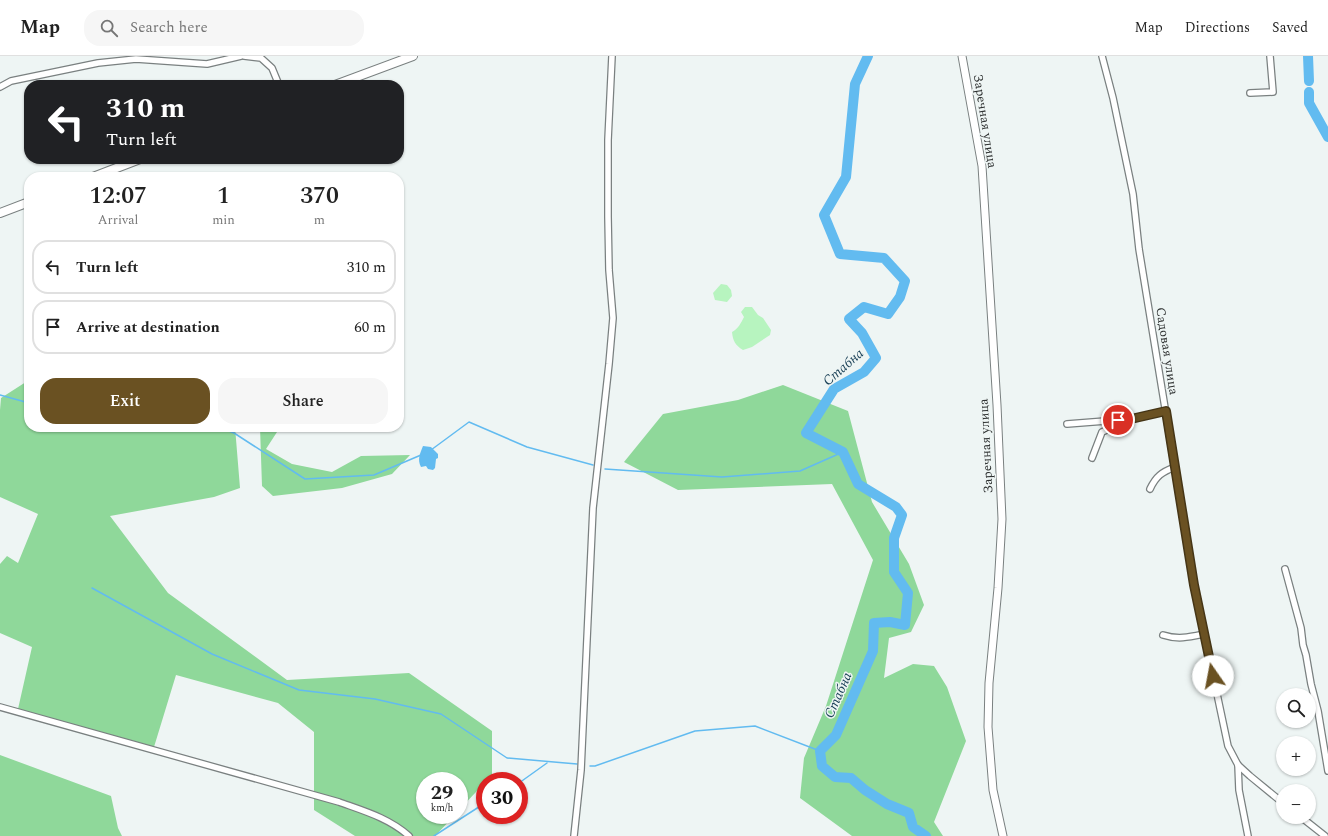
<!DOCTYPE html>
<meta charset="utf-8">
<style>
:root{--surface:#fff;--page:#f6f6f6;--text:#222;--muted:#767676;--line:#e0e0e0;--accent:#6a5122}
body{margin:0;font-family:Spectral,serif;background:var(--page);color:var(--text);height:100vh;display:flex;flex-direction:column;font-size:15px;white-space:nowrap}
*{box-sizing:border-box;margin:0}
p{font-size:13px;color:var(--muted)}
.icon{flex:none;width:22px;height:22px;fill:none;stroke:currentColor;stroke-width:2;stroke-linecap:round;stroke-linejoin:round}
.map{position:relative;flex:1;overflow:hidden}
.panel{position:absolute;left:24px;top:116px;width:380px;height:260px;display:flex;flex-direction:column;background:var(--surface);border-radius:16px;box-shadow:0 1px 3px #0004}
.panel>*{flex:none}
.guide{position:absolute;left:24px;top:24px;width:380px;height:84px;border-radius:16px;box-shadow:0 1px 3px #0004;background:#202124;color:#fff;overflow:hidden}
.tools{position:absolute;left:1276px;top:632px;display:grid;gap:8px}
.tools a{display:grid;place-items:center;width:40px;height:40px;border-radius:50%;background:var(--surface);box-shadow:0 1px 3px #0004;font-size:20px}
.speed{position:absolute;left:416px;top:716px;display:flex;gap:8px;font-size:20px;font-weight:700;text-align:center}
.speed>*{display:grid;place-content:center;width:52px;height:52px;border-radius:50%;background:var(--surface);box-shadow:0 1px 3px #0004;line-height:1}
.speed small{font-size:10px;font-weight:400}
.speed .limit{border:6px solid #d22;background:#fff;color:#111}
.pin{position:absolute;display:grid;place-items:center;width:34px;height:34px;color:#fff;margin:-17px;border:2px solid #fff;border-radius:50%;box-shadow:0 1px 4px #0007}
.me{position:absolute;width:44px;margin:-22px;rotate:348deg;stroke-linejoin:round;filter:drop-shadow(0 0 3px #0008)}
.turn{display:flex;align-items:center;gap:14px;height:84px;padding:0 16px;font-size:18px}
.turn .icon{width:52px;height:52px;stroke-width:2.5}
.turn b{display:block;font-size:28px;line-height:34px}
.eta{display:flex;justify-content:space-evenly;align-items:center;height:68px;text-align:center}
.eta b{font-size:24px;font-weight:600;line-height:28px}
.cta{display:flex;gap:8px;margin-top:auto;padding:8px 16px}
.cta a{flex:1;height:46px;border-radius:16px;background:var(--accent);color:#fff;font-size:16px;font-weight:600;line-height:46px;text-align:center}
.cta a+a{background:var(--page);color:var(--text)}
ul{padding:0;list-style:none}
li{display:flex;align-items:center;gap:12px;height:54px;margin:0 8px 6px;padding:0 8px;border:2px solid var(--line);border-radius:16px}
li div{flex:1}
li b{display:block;font-size:15px}
li em{font-style:normal}
header{display:flex;align-items:center;gap:24px;box-sizing:border-box;height:56px;padding:0 20px;background:var(--surface);border-bottom:1px solid var(--line)}
header strong{font-size:19px}
nav{display:flex;gap:22px;margin-inline-start:auto;font-size:14px}
.search{width:280px;height:36px;background:var(--page);display:flex;align-items:center;gap:10px;box-sizing:border-box;padding:0 14px;border-radius:16px;color:var(--muted);font-size:15px}
.map>svg:first-child{display:block}
.green{fill:#b7f4bf}
.forest{fill:#8fd89a}
.water{fill:#62bbf0}
.lines{fill:none;stroke-linecap:round;stroke-linejoin:round}
.stream{stroke:#62bbf0;stroke-width:1.5}
.river{stroke:#62bbf0;stroke-width:10}
.minor-casing{stroke:#7a8080;stroke-width:8}
.tertiary-casing{stroke:#7a8080;stroke-width:9}
.primary-casing{stroke:#7a8080;stroke-width:10}
.minor{stroke:#fff;stroke-width:5.5}
.tertiary{stroke:#fff;stroke-width:7}
.primary{stroke:#fff;stroke-width:8}
.route-casing{stroke:#453516;stroke-width:10}
.route{stroke:#6a5122;stroke-width:7}
.labels{text-anchor:middle;dominant-baseline:central;stroke-width:3;stroke-linejoin:round;paint-order:stroke}
.street-label{font-size:13px;fill:#2e3131;stroke:#eef5f4}
.water-label{font-size:14px;font-style:italic;fill:#1c4258;stroke:#eef5f4}
</style>
<header>
<strong>Map</strong>
<div class="search"><svg class="icon" aria-label="search" viewBox="0 0 24 24"><circle cx="10" cy="10" r="6"/><path d="M15 15l6 6"/></svg>Search here</div>
<nav><a>Map</a><a>Directions</a><a>Saved</a></nav>
</header>
<div class="map">
<svg width="1328" height="780" viewBox="0 0 1328 780">
<rect width="100%" height="100%" fill="#eef5f4"/>
<g class="green">
<path d="M 721,228 L 727,229 L 731,234 L 732,240 L 727,246 L 715,244 L 713,237 Z"/>
<path d="M 745,251 L 752,251 L 758,259 L 763,262 L 771,274 L 770,279 L 752,291 L 743,294 C 735,289 733,285 732,276 C 738,273 741,267 744,261 L 741,256 Z"/>
</g>
<g class="forest">
<path d="M 29,324 L 29,371 L 235,371 L 240,432 L 214,441 L 110,460 L 168,537 L 287,624 L 409,617 L 492,675 L 492,719 L 459,754 L 459,725 L 425,725 L 425,759 L 455,759 L 435,780 L 355,780 L 314,754 L 314,676 L 278,647 L 176,619 L 154,691 L 18,653 L 32,591 L 0,577 L 0,508 L 7,500 L 18,507 L 38,458 L 0,441 L 0,354 L 1,342 Z"/>
<path d="M 783,329 L 848,355 L 872,446 L 909,508 L 924,549 L 911,576 L 889,582 L 884,622 L 913,608 L 934,610 L 947,631 L 966,685 L 934,766 L 943,780 L 852,780 L 800,742 L 804,702 L 826,650 L 873,504 L 832,428 L 678,434 L 624,406 L 663,358 L 738,344 Z"/>
<path d="M 260,371 L 275,371 L 277,376 L 266,393 L 292,408 L 332,416 L 361,400 L 410,399 L 392,418 L 342,432 L 273,440 L 262,430 Z"/>
<path d="M 0,699 L 111,740 L 118,772 L 122,780 L 0,780 Z"/>
</g>
<path class="water" d="M 423,390 L 431,391 L 438,398 L 438,402 L 436,403 L 435,412 L 433,414 L 428,413 L 426,410 L 421,411 C 417,403 420,398 423,390 Z"/>
<g class="lines">
<g class="stream">
<path d="M 0,339 L 29,347"/>
<path d="M 219,371 L 234,377 L 305,423 L 374,419 L 421,399"/>
<path d="M 431,394 L 469,366 L 527,391 L 593,409"/>
<path d="M 605,413 L 722,421 L 800,415 L 843,396"/>
<path d="M 92,532 L 212,598 L 299,634 L 375,643 L 441,658 L 507,702 L 577,708"/>
<path d="M 590,710 L 595,710 L 695,675 L 755,670 L 820,695"/>
<path d="M 519,727 L 547,707"/>
<path d="M 434,780 L 485,747"/>
</g>
<g class="river">
<path d="M 868,0 L 855,28 L 846,121 L 824,159 L 840,198 L 884,202 L 905,225 L 900,241 L 888,258 L 864,251 L 849,263 L 862,277 L 876,302 L 864,316 L 834,333 L 806,377 L 843,396 L 858,428 L 896,451 L 902,459 L 894,482 L 894,516 L 908,537 L 905,569 L 890,566 L 874,567 L 873,595 L 836,679 L 820,695 L 822,710 L 835,721 L 851,722 L 865,734 L 887,748 L 909,757 L 913,771 L 926,780"/>
<path d="M 1308,0 L 1309,25"/>
<path d="M 1309,36 L 1309,47 L 1328,81"/>
</g>
<defs>
<g id="minor">
<path d="M 244,0 L 261,2 L 272,12 L 279,29"/>
<path d="M 1102,0 L 1113,42 L 1133,138 L 1139,193 L 1194,529 L 1228,690 L 1238,709 L 1250,720 L 1283,747"/>
<path d="M 0,31 L 11,25 L 98,7 L 136,3 L 207,8 L 241,0"/>
<path d="M 1250,37 L 1273,36 L 1270,0"/>
<path d="M 1067,368 L 1131,363 L 1166,355"/>
<path d="M 1092,402 L 1102,376 L 1127,365"/>
<path d="M 1150,433 C 1156,420 1162,416 1175,411"/>
<path d="M 1285,513 L 1301,572 L 1303,589 L 1306,599 L 1311,628 L 1318,655 L 1328,715"/>
<path d="M 1163,579 C 1178,584 1190,581 1204,578"/>
<path d="M 0,651 L 339,746 C 364,755 389,762 409,780"/>
<path d="M 1238,709 L 1239,734 L 1248,780"/>
<path d="M 1301,761 L 1325,780"/>
<path d="M 574,780 L 581,714 L 593,452 L 609,308 L 613,262 L 609,214 L 608,161 L 608,84 L 612,0"/>
</g>
<path id="tertiary" d="M 962,0 L 982,110 L 997,349 L 1002,463 L 998,532 L 989,627 L 988,671 L 993,734 L 1003,780"/>
<g id="primary">
<path d="M 335,29 L 413,0"/>
<path d="M 93,121 L 140,103"/>
<path d="M 0,157 L 29,146"/>
</g>
</defs>
<use href="#minor" class="minor-casing"/>
<use href="#tertiary" class="tertiary-casing"/>
<use href="#primary" class="primary-casing"/>
<use href="#minor" class="minor"/>
<use href="#tertiary" class="tertiary"/>
<use href="#primary" class="primary"/>
</g>
<g class="lines">
<defs>
<path id="route" d="M 1118,364 L 1131,363 L 1166,355 L 1194,529 L 1213,620"/>
</defs>
<use href="#route" class="route-casing"/>
<use href="#route" class="route"/>
</g>
<g class="labels">
<g class="street-label">
<text transform="translate(985 65) rotate(81)">Заречная улица</text>
<text transform="translate(1167 295) rotate(81)">Садовая улица</text>
<text transform="translate(986 390) rotate(-93)">Заречная улица</text>
</g>
<g class="water-label">
<text transform="translate(843 311) rotate(-41)">Стабна</text>
<text transform="translate(838 639) rotate(-66)">Стабна</text>
</g>
</g>
</svg>
<div class="tools">
<a><svg class="icon" aria-label="search" viewBox="0 0 24 24"><circle cx="10" cy="10" r="6"/><path d="M15 15l6 6"/></svg></a>
<a>+</a>
<a>−</a>
</div>
<div class="speed"><div>29<small>km/h</small></div><div class="limit">30</div></div>
<div class="pin" style="left:1118px;top:364px;background:#d93025"><svg class="icon" aria-label="arrive" viewBox="0 0 24 24"><path d="M6 21V4h12l-3 4 3 4H6"/></svg></div>
<svg class="me" style="left:1213px;top:620px" viewBox="-20 -20 40 40"><circle r="19" fill="#fff"/><path d="M0-13L10 11 0 6-10 11z" fill="#6a5122"/></svg>
<div class="guide">
<div class="turn"><svg class="icon" aria-label="left" viewBox="0 0 24 24"><path d="M17 20v-9H6M10 6l-5 5 5 5"/></svg><div><b>310 m</b>Turn left</div></div>
</div>
<section class="panel">
<div class="eta">
<div><b>12:07</b><p>Arrival</p></div>
<div><b>1</b><p>min</p></div>
<div><b>370</b><p>m</p></div>
</div>
<ul>
<li><svg class="icon" aria-label="left" viewBox="0 0 24 24"><path d="M17 20v-9H6M10 6l-5 5 5 5"/></svg><div><b>Turn left</b></div><em>310 m</em></li>
<li><svg class="icon" aria-label="arrive" viewBox="0 0 24 24"><path d="M6 21V4h12l-3 4 3 4H6"/></svg><div><b>Arrive at destination</b></div><em>60 m</em></li>
</ul>
<div class="cta"><a>Exit</a><a>Share</a></div>
</section>
</div>
